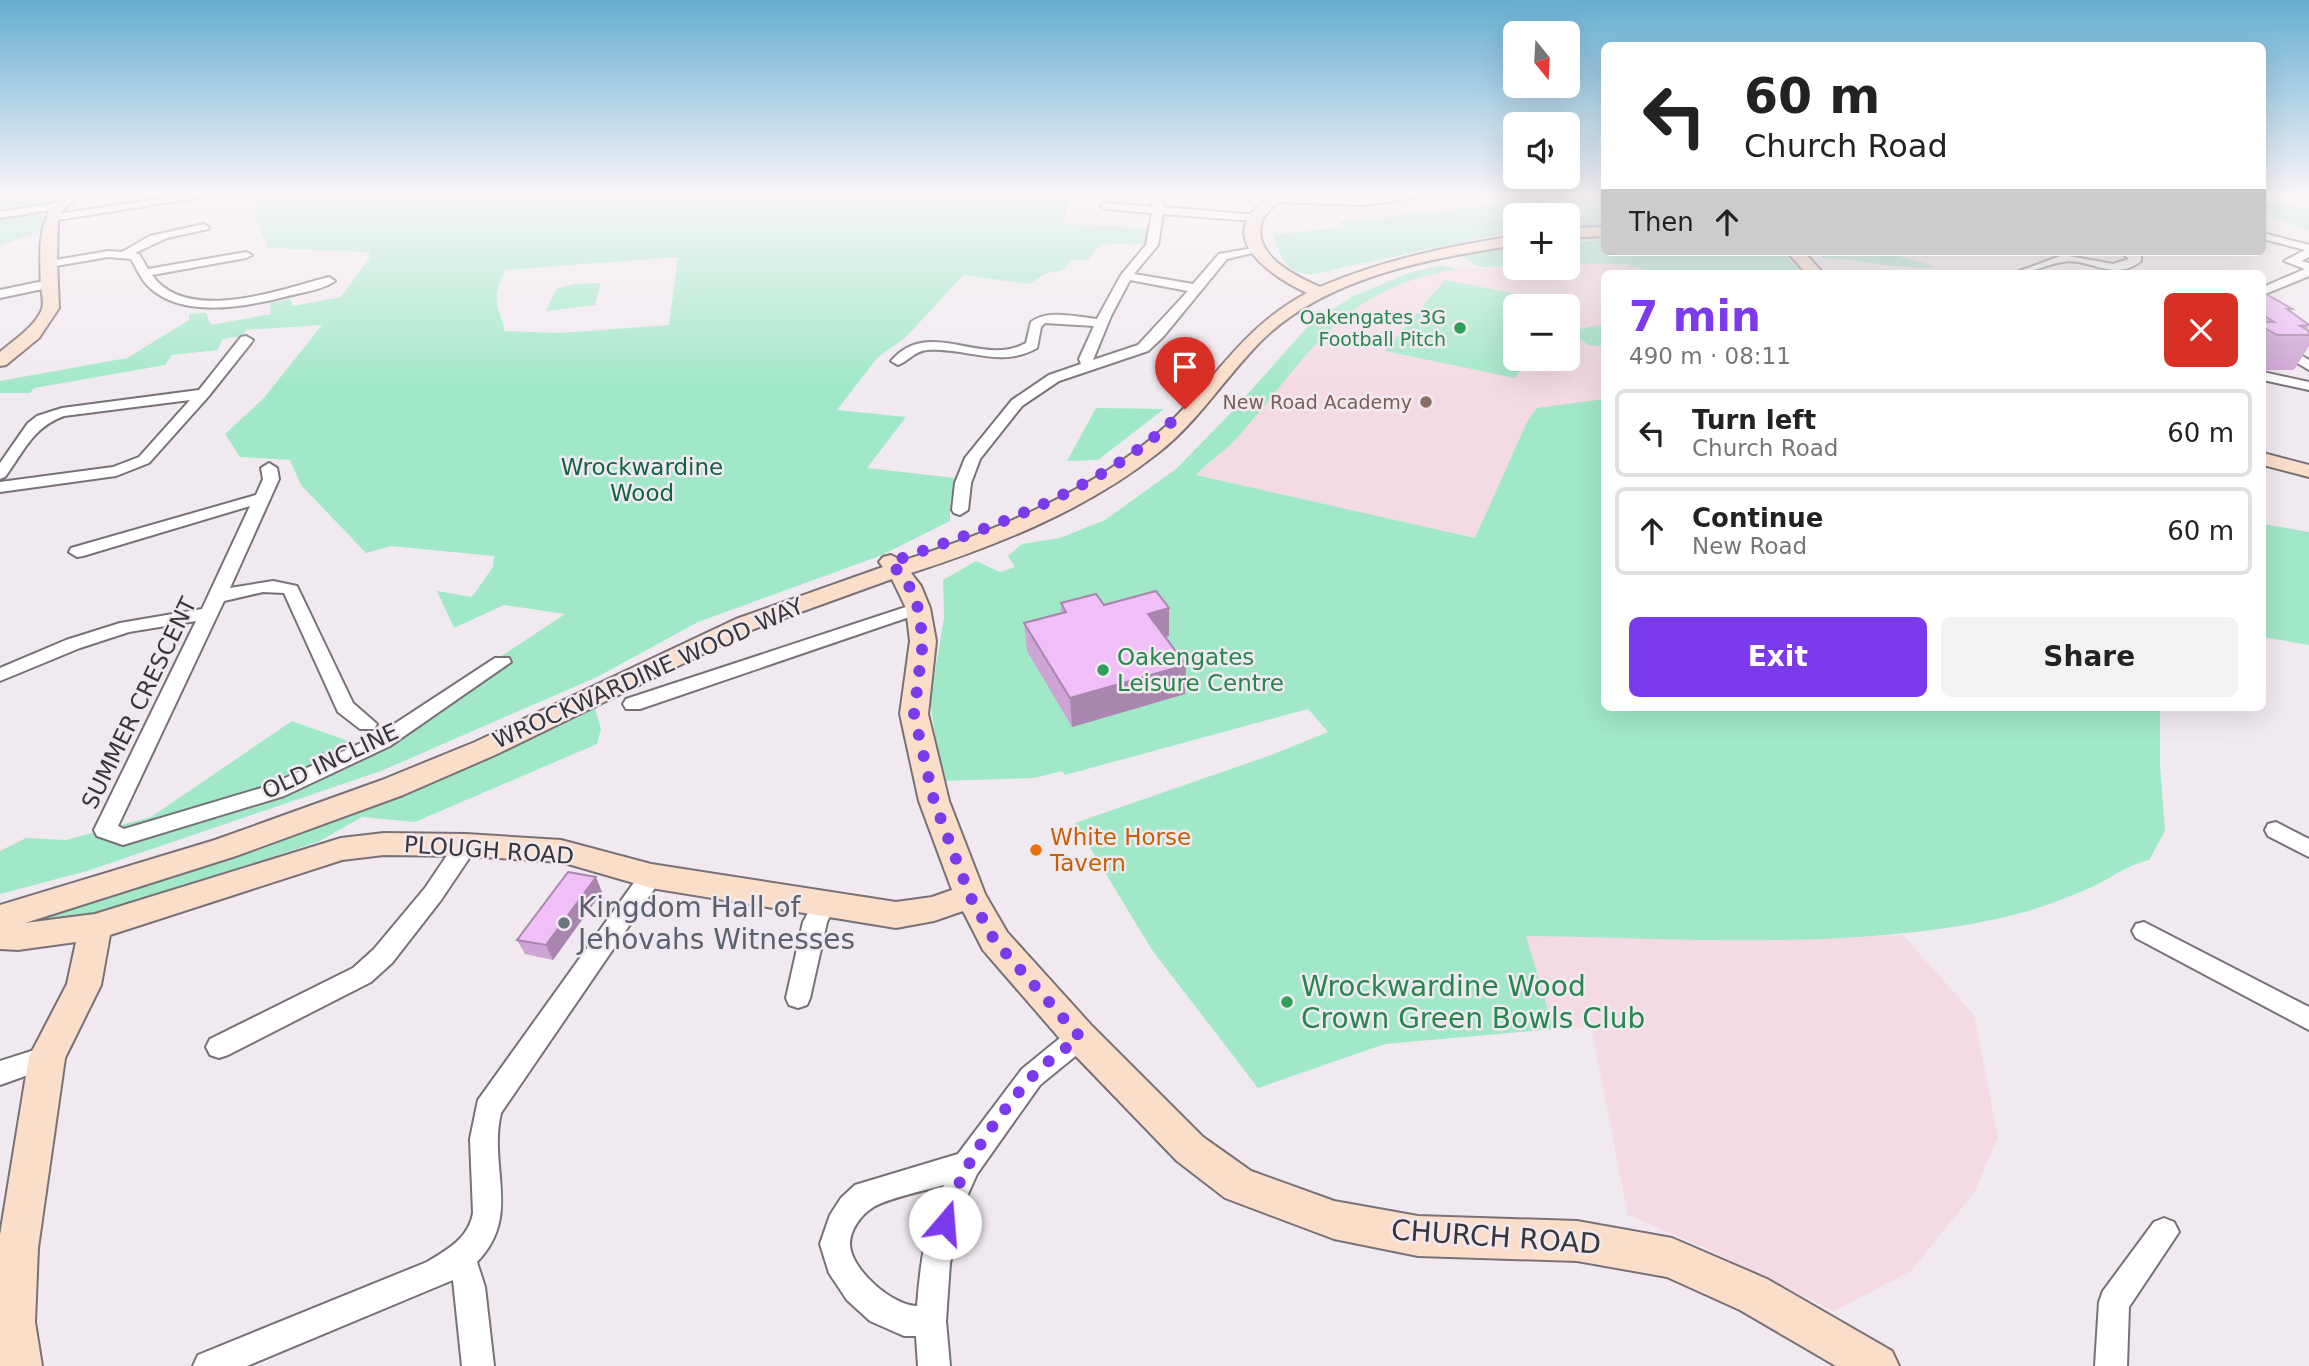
<!DOCTYPE html>
<meta charset="utf-8">
<style>
:root{--surface:#fff;--page:#f2f2f2;--text:#222;--muted:#767676;--line:#e0e0e0;--accent:#7c3aed}
body{margin:0;font-family:"DejaVu Sans",sans-serif;background:var(--page);color:var(--text);height:100vh;display:flex;flex-direction:column;font-size:26px;white-space:nowrap}
*{box-sizing:border-box;margin:0}
p{font-size:23px;color:var(--muted)}
.icon{flex:none;width:38px;height:38px;fill:none;stroke:currentColor;stroke-width:2;stroke-linecap:round;stroke-linejoin:round}
.map{position:relative;flex:1;overflow:hidden}
.drawer{position:absolute;left:1601px;top:270px;width:665px;height:441px;display:flex;flex-direction:column;background:var(--surface);border-radius:10px;box-shadow:0 7px 28px #0002}
.drawer>*{flex:none}
.banner{position:absolute;left:1601px;top:42px;width:665px;height:214px;border-radius:10px;box-shadow:0 7px 28px #0002;background:#fff;color:var(--text);overflow:hidden}
.needle{width:46px;rotate:162deg}
.buttons{position:absolute;left:1503px;top:21px;display:grid;gap:14px}
.buttons a{display:grid;place-items:center;width:77px;height:77px;border-radius:10px;background:var(--surface);box-shadow:0 7px 28px #0002;font-size:35px}
.pin{position:absolute;display:grid;place-items:center;width:60px;height:60px;color:#fff;margin:-72px -30px;border-radius:50% 50% 50% 0;rotate:-45deg;box-shadow:0 0 7px #0007}
.pin .icon{rotate:45deg}
.me{position:absolute;width:77px;margin:-38px;rotate:18deg;stroke-linejoin:round;filter:drop-shadow(0 0 5px #0008)}
.turn{display:flex;align-items:center;gap:24px;height:147px;padding:0 28px;font-size:32px}
.turn .icon{width:91px;height:91px;stroke-width:2.5}
.turn b{display:block;font-size:49px;line-height:60px}
.then{display:flex;align-items:center;height:66px;padding:0 28px;background:#0003;gap:14px;font-size:26px}
.round{display:grid;place-items:center;flex:none;width:74px;height:74px;border-radius:10px;background:var(--page)}
.head{display:flex;align-items:center;justify-content:space-between;height:119px;padding:0 28px}
h1{font-size:42px;font-weight:700;line-height:52px;color:var(--accent)}
.primary-button{display:flex;gap:14px;margin-top:auto;padding:14px 28px}
.primary-button a{flex:1;height:80px;border-radius:10px;background:var(--accent);color:#fff;font-size:28px;font-weight:700;line-height:80px;text-align:center}
.primary-button a+a{background:var(--page);color:var(--text)}
ul{padding:0;list-style:none}
li{display:flex;align-items:center;gap:21px;height:88px;margin:0 14px 10px;padding:0 14px;border:4px solid var(--line);border-radius:10px}
li div{flex:1}
li b{display:block;font-size:26px}
li em{font-style:normal}
.map>svg:first-child{display:block}
.education{fill:#f4dbe3;fill-rule:evenodd}
.green{fill:#a1e8c8;fill-rule:evenodd}
.lines{fill:none;stroke-linecap:round;stroke-linejoin:round}
.street-casing{stroke:#787177;stroke-width:4}
.secondary-casing{stroke:#787177;stroke-width:4}
.street{fill:#fff;fill-rule:evenodd}
.secondary{fill:#fbdeca;fill-rule:evenodd}
.wall{fill:#cea4d4}
.shaded-wall{fill:#a886ad}
.building{fill:#f0bff7;stroke:#a886ad;stroke-width:2}
.route{stroke:#7c3aed;stroke-width:12;stroke-dasharray:0 21.6}
.leisure-dot{fill:#2e9e5b;stroke:#f1e9f0;stroke-width:2.5}
.education-dot{fill:#8d6e63;stroke:#f1e9f0;stroke-width:2.5}
.food-dot{fill:#e8710a;stroke:#f1e9f0;stroke-width:2.5}
.worship-dot{fill:#6b7280;stroke:#f1e9f0;stroke-width:2.5}
.labels{text-anchor:middle;dominant-baseline:central;stroke-width:5;stroke-linejoin:round;paint-order:stroke}
.far-leisure-label{font-size:19px;fill:#27864d;stroke:#f1e9f0;text-anchor:end}
.far-education-label{font-size:19px;fill:#785e54;stroke:#f1e9f0;text-anchor:end}
.park-label{font-size:23px;fill:#126348;stroke:#f1e9f0}
.leisure-label{font-size:23px;fill:#27864d;stroke:#f1e9f0;text-anchor:start}
.street-label{font-size:23px;fill:#393639;stroke:#f1e9f0}
.food-label{font-size:23px;fill:#c56008;stroke:#f1e9f0;text-anchor:start}
.near-worship-label{font-size:28px;fill:#5b616d;stroke:#f1e9f0;text-anchor:start}
.near-leisure-label{font-size:28px;fill:#27864d;stroke:#f1e9f0;text-anchor:start}
.near-street-label{font-size:28px;fill:#393639;stroke:#f1e9f0}
</style>
<div class="map">
<svg width="2309" height="1366" viewBox="0 0 2309 1366">
<rect width="100%" height="100%" fill="#f1e9f0"/>
<g class="education">
<path d="M 1568,264 L 1625,264 L 1654,273 L 1605,273 L 1605,399 L 1537,409 L 1527,422 L 1475,538 L 1196,475 L 1234,441 L 1296,365 L 1341,317 L 1389,287 L 1425,274 L 1467,268 L 1568,268 ZM 1516,306 L 1568,306 L 1568,359 L 1516,359 Z"/>
<path d="M 1903,935 L 1974,1015 L 1998,1137 L 1974,1193 L 1911,1271 L 1834,1311 L 1700,1246 L 1628,1215 L 1591,1028 L 1554,1029 L 1526,936 L 1781,940 Z"/>
</g>
<g class="green">
<path d="M 59,195 L 51,205 L 0,214 L 0,196 Z"/>
<path d="M 255,195 L 991,195 L 992,199 L 1068,199 L 1064,224 L 1147,228 L 1145,243 L 1100,245 L 1088,260 L 1071,260 L 1063,270 L 1047,273 L 1029,284 L 963,275 L 906,337 L 878,357 L 837,410 L 906,417 L 867,468 L 955,478 L 950,502 L 950,521 L 882,555 L 698,622 L 597,677 L 381,771 L 87,871 L 0,894 L 0,851 L 26,838 L 66,840 L 151,817 L 292,721 L 357,744 L 412,715 L 565,614 L 504,605 L 454,628 L 437,591 L 472,597 L 493,567 L 494,556 L 391,546 L 366,553 L 301,485 L 290,460 L 240,457 L 225,434 L 263,399 L 322,325 L 246,330 L 241,336 L 223,339 L 217,350 L 172,355 L 165,365 L 34,388 L 30,393 L 0,393 L 0,381 L 127,358 L 189,320 L 189,314 L 206,313 L 211,325 L 271,314 L 270,303 L 290,299 L 293,306 L 341,297 L 369,259 L 369,252 L 269,248 L 256,221 ZM 678,257 L 669,325 L 561,333 L 504,331 C 504,321 498,313 497,303 C 495,292 501,281 505,270 Z"/>
<path d="M 1490,195 L 1605,195 L 1605,225 L 1568,227 L 1568,215 L 1516,215 L 1515,231 L 1339,268 C 1302,280 1283,276 1274,235 L 1345,227 L 1338,222 L 1503,204 Z"/>
<path d="M 2274,202 L 2309,209 L 2309,230 L 2263,214 L 2263,204 Z"/>
<path d="M 33,213 L 43,214 L 42,231 L 0,245 L 0,219 Z"/>
<path d="M 1605,240 L 1605,252 L 1786,252 L 1791,262 L 1806,273 L 1654,273 L 1625,264 L 1568,264 L 1568,242 Z"/>
<path d="M 1515,248 L 1515,266 L 1480,267 L 1465,259 L 1463,254 Z"/>
<path d="M 1823,252 L 1885,252 L 1936,267 C 1899,271 1861,258 1822,258 Z"/>
<path d="M 1442,265 L 1458,269 C 1339,288 1309,357 1236,439 C 1224,452 1208,462 1196,475 L 1475,538 L 1527,422 L 1537,408 L 1605,399 L 1605,707 L 2160,707 L 2160,765 L 2165,831 L 2149,860 C 2126,865 2109,880 2087,889 C 2060,901 2026,913 1997,919 C 1842,951 1683,938 1526,936 L 1554,1029 L 1385,1044 L 1258,1088 L 1152,950 L 1075,823 L 1274,754 L 1328,732 L 1308,709 L 1065,775 L 1062,771 L 1034,778 L 942,781 L 930,701 L 944,618 L 943,580 L 976,561 L 1000,572 L 1015,567 L 1008,556 L 1022,544 L 1060,538 L 1105,520 L 1176,469 L 1229,415 L 1309,325 L 1353,296 L 1409,273 Z"/>
<path d="M 1445,280 L 1566,303 L 1564,306 L 1516,306 L 1516,359 L 1528,359 L 1515,378 L 1385,351 Z"/>
<path d="M 601,283 L 595,305 L 546,311 L 556,289 L 573,284 Z"/>
<path d="M 1605,324 L 1605,347 L 1589,345 L 1578,338 L 1580,329 Z"/>
<path d="M 1096,408 L 1164,409 L 1098,460 L 1067,461 Z"/>
<path d="M 2263,524 L 2309,532 L 2309,645 L 2263,637 Z"/>
<path d="M 595,708 L 601,729 L 597,744 L 415,822 L 362,817 L 320,841 L 107,912 L 27,922 L 425,781 Z"/>
</g>
<g class="lines">
<defs>
<g id="street">
<path d="M 185,195 L 214,195 L 51,221 L 46,218 L 51,215 Z"/>
<path d="M 1151,195 L 1161,195 L 1163,207 L 1255,215 L 1260,218 L 1255,221 L 1163,214 L 1158,245 L 1134,274 L 1193,284 L 1219,254 L 1259,247 L 1265,250 L 1227,259 L 1163,337 L 1148,351 L 1059,381 L 1022,406 L 980,459 L 971,483 L 968,510 L 960,515 L 954,513 L 952,510 L 955,483 L 965,458 L 1012,400 L 1049,375 L 1081,364 L 1079,359 L 1094,326 L 1045,323 L 1041,327 L 1037,348 C 1000,369 966,347 927,350 C 914,351 909,361 898,365 L 891,361 C 929,316 982,368 1026,343 L 1031,322 C 1048,309 1077,317 1097,319 L 1121,275 L 1146,245 L 1152,213 L 1106,209 L 1101,206 L 1106,203 L 1152,207 ZM 1130,280 L 1188,291 L 1138,345 L 1093,360 L 1111,316 Z"/>
<path d="M 1395,195 L 1428,195 L 1367,205 L 1273,202 L 1268,199 L 1273,196 L 1367,199 Z"/>
<path d="M 59,203 L 64,206 L 63,208 L 0,218 L 0,212 Z"/>
<path d="M 204,224 L 209,227 L 208,229 L 167,238 L 135,253 L 139,254 L 148,269 L 246,252 L 252,255 L 246,258 L 152,275 C 187,325 282,289 329,277 L 335,281 C 323,290 299,293 284,297 C 244,307 181,319 148,286 C 140,278 137,269 131,259 L 108,257 L 50,267 L 44,264 L 50,261 L 108,251 L 122,252 L 150,236 Z"/>
<path d="M 2263,233 L 2309,245 L 2309,257 L 2301,261 L 2309,263 L 2309,276 L 2263,295 L 2263,287 L 2305,269 L 2284,261 L 2305,250 L 2263,239 Z"/>
<path d="M 2121,252 L 2136,252 L 2141,256 L 2141,261 C 2113,283 2089,257 2062,262 C 2044,265 2034,273 2014,273 L 2063,255 L 2113,264 L 2129,259 Z"/>
<path d="M 48,280 L 52,281 L 52,287 L 0,298 L 0,290 Z"/>
<path d="M 246,336 L 253,340 L 251,343 L 208,397 L 149,463 L 116,476 L 0,492 L 0,482 L 113,467 L 139,457 L 190,400 L 64,416 C 33,427 24,451 5,477 L 0,479 L 0,463 L 28,423 L 37,416 L 62,408 L 199,390 L 241,337 Z"/>
<path d="M 2284,345 L 2309,360 L 2309,370 L 2279,352 L 2279,346 Z"/>
<path d="M 2263,372 L 2309,382 L 2309,390 L 2263,380 Z"/>
<path d="M 269,463 L 277,468 L 279,479 L 230,588 L 273,581 L 297,586 L 353,703 L 377,724 L 374,729 L 360,729 L 338,712 L 284,593 L 263,592 L 224,601 L 118,826 L 124,829 L 268,786 L 376,736 L 495,658 L 509,658 L 511,662 L 390,746 L 284,796 L 123,845 L 97,836 L 94,830 L 196,621 L 129,632 L 80,648 L 0,681 L 0,668 L 66,640 L 120,623 L 202,609 L 250,506 L 83,556 L 77,557 L 69,552 L 71,548 L 256,495 L 263,479 L 261,468 Z"/>
<path d="M 918,603 L 927,608 L 924,612 L 640,709 L 626,709 L 623,704 L 626,699 Z"/>
<path d="M 2276,822 L 2309,839 L 2309,857 L 2268,836 L 2265,830 L 2268,824 Z"/>
<path d="M 466,837 L 474,839 L 477,845 L 474,851 L 441,900 L 392,963 L 371,982 L 228,1055 L 219,1058 L 210,1055 L 206,1047 L 210,1039 L 353,968 L 374,949 L 425,888 L 458,839 Z"/>
<path d="M 651,867 L 659,870 L 662,876 L 659,882 L 501,1113 C 488,1168 522,1216 477,1262 L 485,1287 L 494,1366 L 462,1366 L 453,1280 L 247,1366 L 193,1366 L 198,1355 L 427,1262 C 447,1250 469,1238 473,1213 L 470,1139 L 478,1100 L 643,870 Z"/>
<path d="M 823,897 L 831,900 L 835,906 L 827,922 L 810,998 L 807,1005 L 798,1008 L 789,1005 L 786,998 L 803,922 L 815,900 Z"/>
<path d="M 2144,922 L 2309,1007 L 2309,1030 L 2136,938 L 2132,931 L 2136,924 Z"/>
<path d="M 1080,1026 L 1089,1029 L 1093,1037 L 1089,1045 L 1040,1085 L 977,1174 L 964,1203 L 950,1263 L 946,1321 L 950,1366 L 918,1366 L 916,1336 L 904,1336 L 870,1321 L 847,1300 L 829,1273 L 820,1244 L 830,1215 L 841,1198 L 855,1185 L 958,1154 L 1022,1069 L 1071,1029 ZM 944,1185 C 926,1223 920,1264 917,1306 C 893,1306 850,1269 850,1244 C 850,1230 861,1215 872,1208 C 884,1199 927,1190 944,1185 Z"/>
<path d="M 47,1046 L 56,1049 L 60,1057 L 56,1065 L 0,1085 L 0,1061 Z"/>
<path d="M 2164,1218 L 2174,1222 L 2179,1232 L 2129,1307 L 2127,1366 L 2095,1366 L 2099,1302 L 2103,1291 L 2154,1222 Z"/>
</g>
<g id="secondary">
<path d="M 62,195 L 78,195 L 62,211 L 58,223 L 57,261 L 59,308 L 39,338 L 6,365 L 0,366 L 0,352 C 14,340 35,327 42,309 C 44,303 42,294 41,287 C 40,255 36,218 62,195 Z"/>
<path d="M 1269,195 L 1284,195 C 1278,203 1265,212 1262,221 C 1251,255 1295,276 1320,287 C 1383,260 1448,246 1516,236 L 1516,245 C 1428,259 1328,276 1262,340 C 1225,377 1199,421 1158,453 C 1086,510 998,545 911,573 L 921,586 L 930,608 L 936,641 L 928,714 L 949,801 L 985,894 L 1007,932 L 1092,1026 L 1203,1137 L 1251,1171 L 1334,1201 L 1418,1216 L 1577,1221 L 1672,1238 L 1767,1279 L 1892,1351 L 1899,1366 L 1836,1366 L 1740,1310 L 1667,1277 L 1577,1261 L 1418,1256 L 1334,1239 L 1225,1198 L 1177,1161 L 1068,1048 L 983,950 L 963,911 L 934,921 L 896,928 L 651,888 L 561,862 L 466,856 L 384,855 L 342,860 L 110,935 L 101,985 L 65,1058 L 38,1248 L 35,1322 L 42,1366 L 0,1366 L 0,1235 L 29,1057 L 67,984 L 76,942 L 18,950 L 0,949 L 0,905 L 215,840 L 382,780 L 475,742 L 736,619 L 883,567 L 879,562 L 883,557 L 891,555 L 902,561 C 994,531 1093,492 1165,427 C 1218,378 1240,329 1307,293 C 1283,282 1226,249 1250,215 C 1255,208 1263,202 1269,195 ZM 892,579 L 906,608 L 910,641 L 900,714 L 919,801 L 952,890 L 932,897 L 896,902 L 651,864 L 561,840 L 466,834 L 384,833 L 341,838 L 95,914 L 25,923 L 236,856 L 403,795 L 495,755 L 754,629 Z"/>
<path d="M 1605,227 L 1605,236 L 1568,238 L 1568,228 Z"/>
<path d="M 1787,252 L 1804,252 L 1823,273 L 1806,273 Z"/>
<path d="M 2263,453 L 2309,465 L 2309,477 L 2263,465 Z"/>
</g>
</defs>
<use href="#street" class="street-casing"/>
<use href="#secondary" class="secondary-casing"/>
<use href="#street" class="street"/>
<use href="#secondary" class="secondary"/>
</g>
<g class="wall">
<path d="M 2263,292 L 2292,309 L 2291,312 L 2309,325 L 2307,330 L 2309,331 L 2309,346 L 2294,370 L 2263,370 Z"/>
<path d="M 1061,603 L 1169,608 L 1169,636 L 1165,637 L 1185,694 L 1072,727 L 1027,651 L 1024,623 L 1061,613 Z"/>
<path d="M 602,892 L 553,960 L 525,954 L 517,940 Z"/>
</g>
<g class="shaded-wall">
<path d="M 1169,608 L 1169,636 L 1148,642 L 1148,614 Z"/>
<path d="M 1186,665 L 1185,694 L 1072,727 L 1070,698 Z"/>
<path d="M 596,877 L 602,892 L 553,960 L 546,945 Z"/>
</g>
<g class="building">
<path d="M 2263,292 L 2292,309 L 2287,309 L 2309,325 L 2300,326 L 2309,331 L 2309,335 L 2277,335 L 2263,327 L 2263,322 L 2274,322 L 2263,315 Z"/>
<path d="M 1156,591 L 1169,608 L 1148,614 L 1186,665 L 1070,698 L 1024,623 L 1066,612 L 1061,603 L 1096,594 L 1104,605 Z"/>
<path d="M 568,872 L 596,877 L 546,945 L 517,940 Z"/>
</g>
<linearGradient id="sky" x2="0" y2="1"><stop stop-color="#65aed2"/><stop offset="0.5" stop-color="#f9f5f8"/><stop offset="1" stop-color="#f9f5f8" stop-opacity="0"/></linearGradient>
<rect width="2309" height="387" fill="url(#sky)"/>
<g class="lines">
<path class="route" d="M 945,1223 C 958,1171 995,1119 1030,1079 C 1044,1063 1064,1050 1080,1037 L 995,941 L 970,896 L 934,801 L 914,714 L 923,641 L 918,608 L 909,586 L 891,562 C 996,525 1104,491 1185,409"/>
</g>
<g class="leisure-dot">
<circle cx="1460" cy="328" r="7"/>
<circle cx="1103" cy="670" r="7"/>
<circle cx="1287" cy="1002" r="7"/>
</g>
<circle class="education-dot" cx="1426" cy="402" r="7"/>
<circle class="food-dot" cx="1036" cy="850" r="7"/>
<circle class="worship-dot" cx="564" cy="923" r="7"/>
<g class="labels">
<g class="far-leisure-label">
<text x="1446" y="317">Oakengates 3G<tspan x="1446" dy="22">Football Pitch</tspan></text>
</g>
<g class="far-education-label">
<text x="1412" y="402">New Road Academy</text>
</g>
<g class="park-label">
<text x="642" y="467">Wrockwardine<tspan x="642" dy="26">Wood</tspan></text>
</g>
<g class="leisure-label">
<text x="1117" y="657">Oakengates<tspan x="1117" dy="26">Leisure Centre</tspan></text>
</g>
<g class="street-label">
<text transform="translate(648 673) rotate(-24)">WROCKWARDINE WOOD WAY</text>
<text transform="translate(139 703) rotate(-64)">SUMMER CRESCENT</text>
<text transform="translate(330 761) rotate(-25)">OLD INCLINE</text>
<text transform="translate(489 850) rotate(4)">PLOUGH ROAD</text>
</g>
<g class="food-label">
<text x="1050" y="837">White Horse<tspan x="1050" dy="26">Tavern</tspan></text>
</g>
<g class="near-worship-label">
<text x="578" y="907">Kingdom Hall of<tspan x="578" dy="32">Jehovahs Witnesses</tspan></text>
</g>
<g class="near-leisure-label">
<text x="1301" y="986">Wrockwardine Wood<tspan x="1301" dy="32">Crown Green Bowls Club</tspan></text>
</g>
<g class="near-street-label">
<text transform="translate(1496 1237) rotate(4)">CHURCH ROAD</text>
</g>
</g>
</svg>
<div class="buttons">
<a><svg class="needle" viewBox="-14 -14 28 28"><path d="M0-13l5 13h-10z" fill="#e53935"/><path d="M0 13l5-13h-10z" fill="#767676"/></svg></a>
<a><svg class="icon" aria-label="sound" viewBox="0 0 24 24"><path d="M4 9h4l5-4v14l-5-4H4zM17 9q2 3 0 6"/></svg></a>
<a>+</a>
<a>−</a>
</div>
<div class="pin" style="left:1185px;top:409px;background:#d93025"><svg class="icon" aria-label="arrive" viewBox="0 0 24 24"><path d="M6 21V4h12l-3 4 3 4H6"/></svg></div>
<svg class="me" style="left:945px;top:1223px" viewBox="-20 -20 40 40"><circle r="19" fill="#fff"/><path d="M0-13L10 11 0 6-10 11z" fill="#7c3aed"/></svg>
<div class="banner">
<div class="turn"><svg class="icon" aria-label="left" viewBox="0 0 24 24"><path d="M17 20v-9H6M10 6l-5 5 5 5"/></svg><div><b>60 m</b>Church Road</div></div>
<div class="then">Then<svg class="icon" aria-label="ahead" viewBox="0 0 24 24"><path d="M12 20V5M6 11l6-6 6 6"/></svg></div>
</div>
<section class="drawer">
<div class="head"><div><h1>7 min</h1><p>490 m · 08:11</p></div><a class="round" style="background:#d93025;color:#fff"><svg class="icon" aria-label="close" viewBox="0 0 24 24"><path d="M6 6l12 12M18 6L6 18"/></svg></a></div>
<ul>
<li><svg class="icon" aria-label="left" viewBox="0 0 24 24"><path d="M17 20v-9H6M10 6l-5 5 5 5"/></svg><div><b>Turn left</b><p>Church Road</p></div><em>60 m</em></li>
<li><svg class="icon" aria-label="ahead" viewBox="0 0 24 24"><path d="M12 20V5M6 11l6-6 6 6"/></svg><div><b>Continue</b><p>New Road</p></div><em>60 m</em></li>
</ul>
<div class="primary-button"><a>Exit</a><a>Share</a></div>
</section>
</div>
